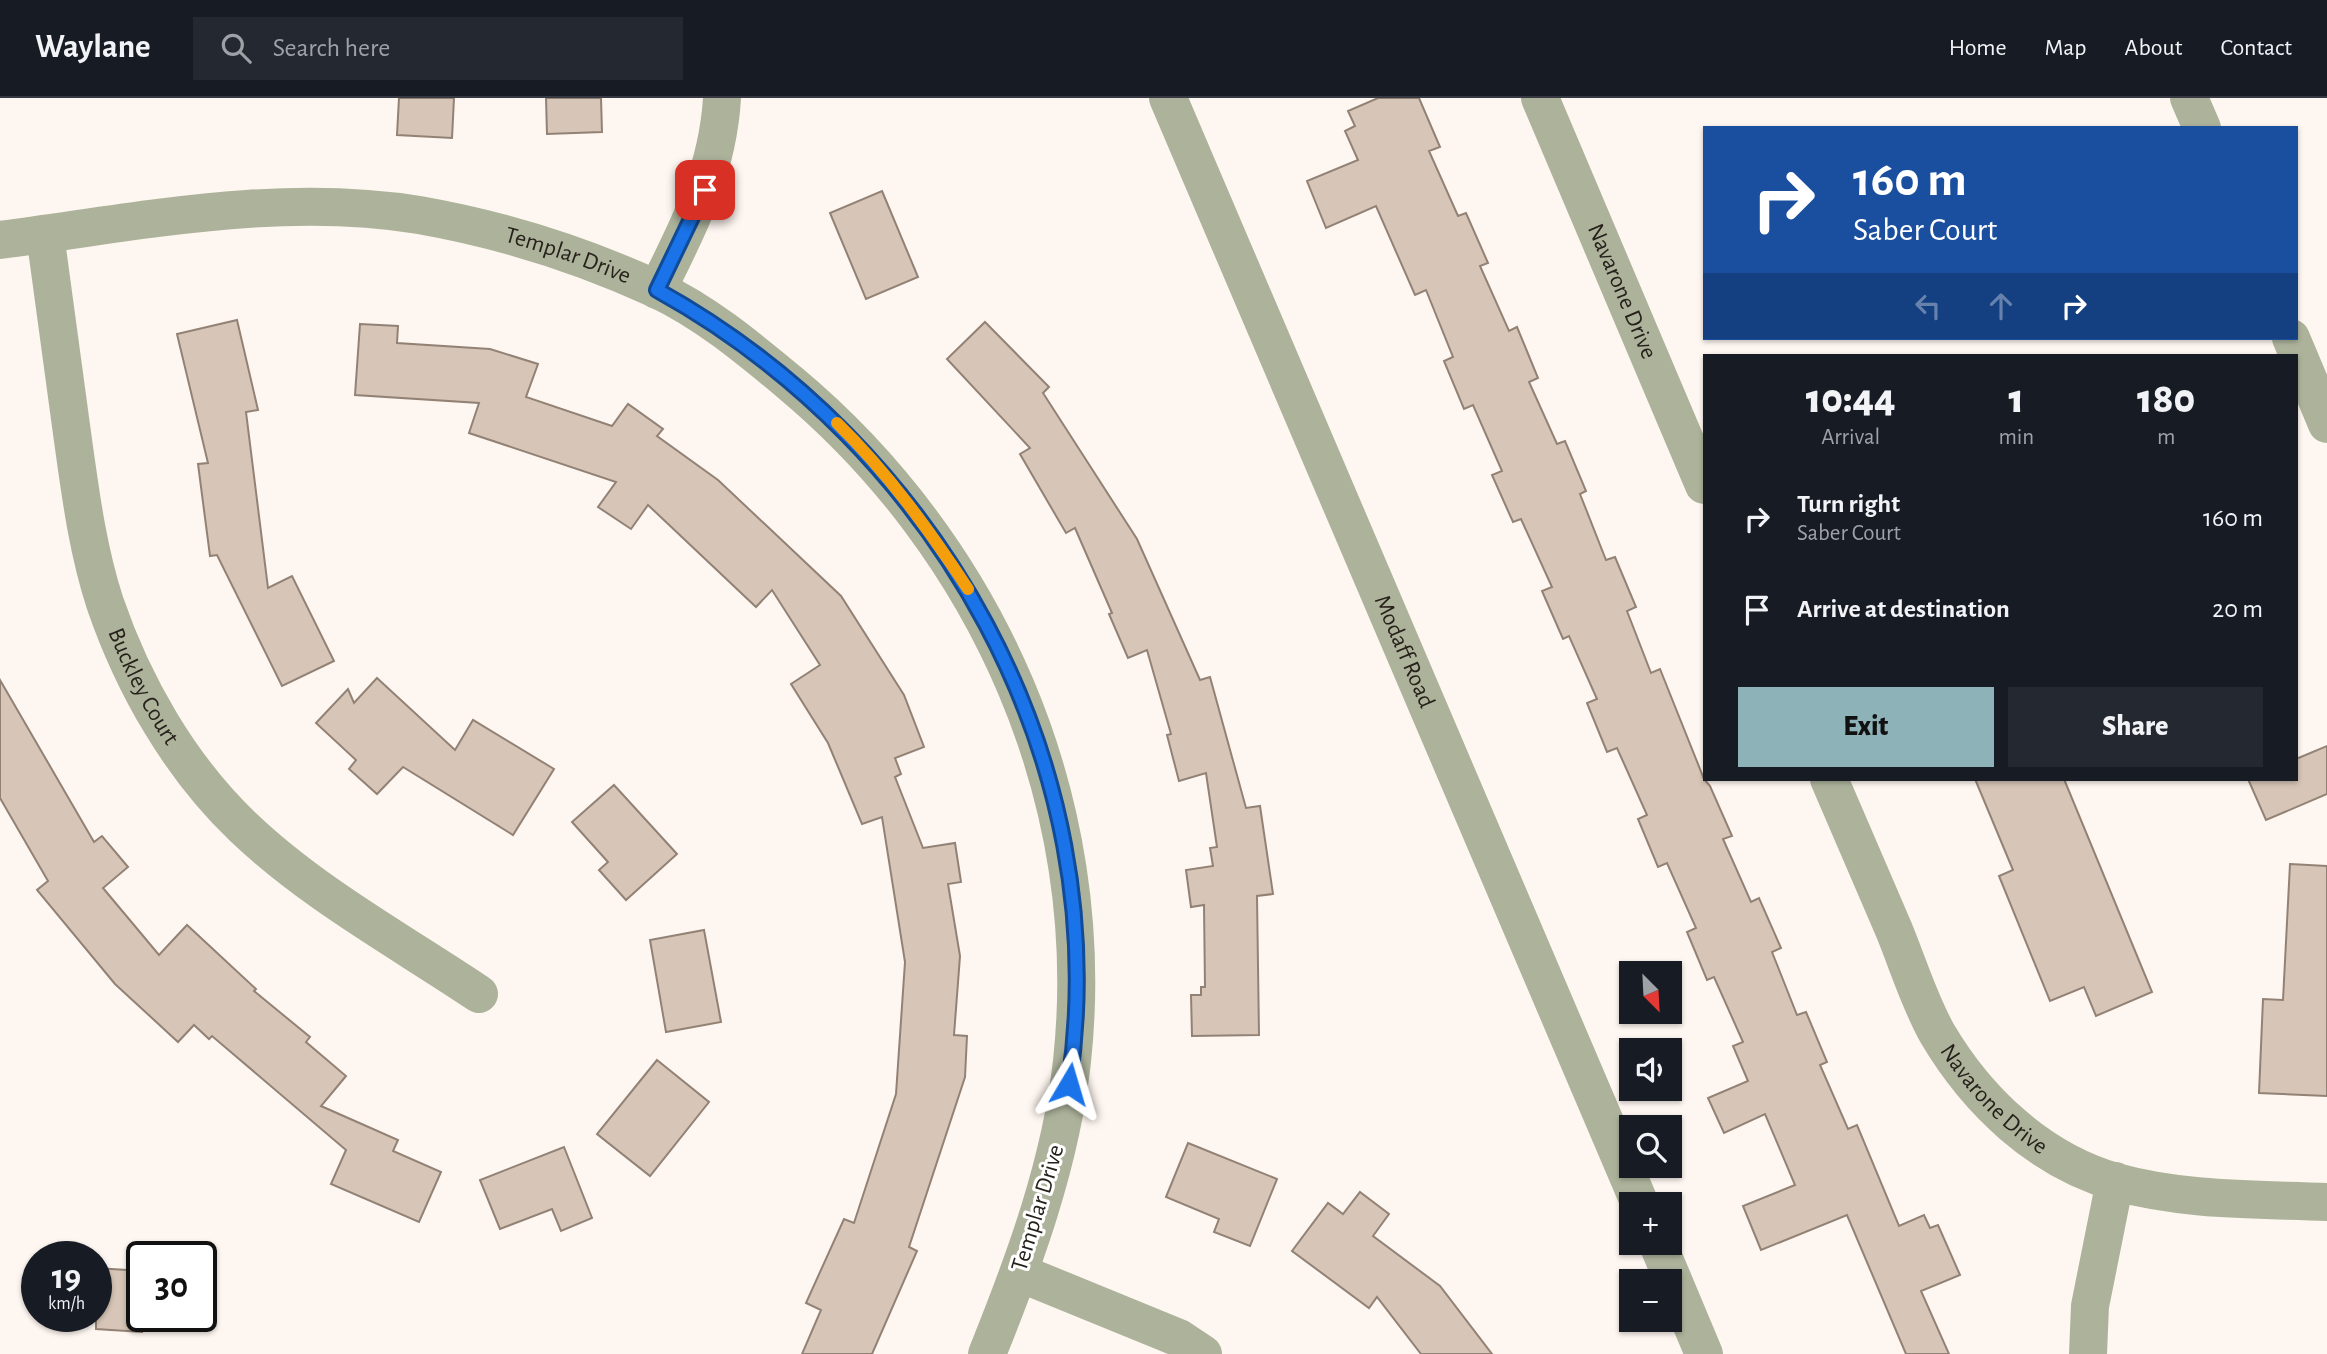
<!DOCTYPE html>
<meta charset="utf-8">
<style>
:root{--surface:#171b24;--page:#242831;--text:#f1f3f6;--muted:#9ea1a6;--line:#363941;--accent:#8db2b7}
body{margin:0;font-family:"Alegreya Sans",sans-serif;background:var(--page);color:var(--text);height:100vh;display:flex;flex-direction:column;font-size:26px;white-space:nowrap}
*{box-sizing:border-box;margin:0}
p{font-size:23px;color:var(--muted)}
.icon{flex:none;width:38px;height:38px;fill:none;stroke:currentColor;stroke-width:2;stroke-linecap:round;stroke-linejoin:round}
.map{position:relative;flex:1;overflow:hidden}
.side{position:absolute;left:1703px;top:256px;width:595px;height:427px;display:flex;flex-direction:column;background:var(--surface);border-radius:0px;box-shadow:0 2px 5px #0004}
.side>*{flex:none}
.top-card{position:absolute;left:1703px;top:28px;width:595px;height:214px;border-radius:0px;box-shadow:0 2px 5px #0004;background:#1a4fa0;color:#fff;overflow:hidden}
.needle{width:46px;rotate:156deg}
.buttons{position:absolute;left:1619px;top:863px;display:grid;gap:14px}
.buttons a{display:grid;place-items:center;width:63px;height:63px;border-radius:0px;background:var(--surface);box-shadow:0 2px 5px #0004;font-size:35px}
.speed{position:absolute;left:21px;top:1143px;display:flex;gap:14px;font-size:35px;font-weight:700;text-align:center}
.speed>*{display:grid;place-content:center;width:91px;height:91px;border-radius:50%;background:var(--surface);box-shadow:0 2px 5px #0004;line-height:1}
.speed small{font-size:18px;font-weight:400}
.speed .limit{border:4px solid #111;border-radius:10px;background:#fff;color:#111}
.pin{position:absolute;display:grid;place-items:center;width:60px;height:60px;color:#fff;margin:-30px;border-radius:14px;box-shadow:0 4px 10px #0006}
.me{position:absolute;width:77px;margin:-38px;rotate:7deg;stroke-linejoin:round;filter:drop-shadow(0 0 5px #0008)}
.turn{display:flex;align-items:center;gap:24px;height:147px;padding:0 35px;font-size:32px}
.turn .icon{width:91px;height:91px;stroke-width:2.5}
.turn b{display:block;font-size:49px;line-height:60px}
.lanes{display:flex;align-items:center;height:66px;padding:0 35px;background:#0003;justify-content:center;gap:35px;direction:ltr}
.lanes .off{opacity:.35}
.eta{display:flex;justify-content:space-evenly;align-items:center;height:119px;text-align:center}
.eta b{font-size:42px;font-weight:800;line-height:49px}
.primary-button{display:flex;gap:14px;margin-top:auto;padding:14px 35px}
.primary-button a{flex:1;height:80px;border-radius:0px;background:var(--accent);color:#111;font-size:28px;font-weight:800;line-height:80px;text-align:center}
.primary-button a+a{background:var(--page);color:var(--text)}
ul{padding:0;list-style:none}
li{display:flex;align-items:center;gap:21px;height:91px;padding:0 35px}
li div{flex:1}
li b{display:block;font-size:26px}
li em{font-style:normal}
header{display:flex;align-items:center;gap:42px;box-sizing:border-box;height:98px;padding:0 35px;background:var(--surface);border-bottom:2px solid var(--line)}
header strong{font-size:33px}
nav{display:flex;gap:38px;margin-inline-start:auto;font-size:24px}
.search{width:490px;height:63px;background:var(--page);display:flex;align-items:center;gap:18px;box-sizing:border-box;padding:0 24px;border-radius:0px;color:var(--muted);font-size:26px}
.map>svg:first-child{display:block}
.building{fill:#d7c6b7;stroke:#928275;stroke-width:2}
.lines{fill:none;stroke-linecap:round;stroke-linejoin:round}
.minor{stroke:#adb39b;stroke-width:38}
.tertiary{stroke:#adb39b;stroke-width:38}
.route-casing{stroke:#114b97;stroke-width:18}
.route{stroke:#1a73e8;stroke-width:12}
.slow{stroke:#f59e0b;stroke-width:12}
.labels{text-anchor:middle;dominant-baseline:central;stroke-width:6;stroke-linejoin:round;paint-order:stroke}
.street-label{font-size:24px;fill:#27211b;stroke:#fff}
</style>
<header>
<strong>Waylane</strong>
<div class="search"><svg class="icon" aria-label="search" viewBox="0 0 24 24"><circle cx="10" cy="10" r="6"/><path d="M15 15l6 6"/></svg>Search here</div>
<nav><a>Home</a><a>Map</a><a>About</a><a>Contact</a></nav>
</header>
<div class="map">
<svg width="2327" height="1256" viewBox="0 0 2327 1256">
<rect width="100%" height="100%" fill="#fef6f0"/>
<g class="building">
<path d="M 399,0 L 454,0 L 452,40 L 397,37 Z"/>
<path d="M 546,0 L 601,0 L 602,34 L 547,36 Z"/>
<path d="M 1378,0 L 1419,0 L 1440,49 L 1429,53 L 1458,118 L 1466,115 L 1488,165 L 1480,168 L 1509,233 L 1517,229 L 1538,280 L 1529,284 L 1557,346 L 1565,343 L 1586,393 L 1580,396 L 1606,462 L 1615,459 L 1636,509 L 1627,513 L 1651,575 L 1660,571 L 1704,681 L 1710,688 L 1732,738 L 1723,741 L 1751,804 L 1759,800 L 1781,850 L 1772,854 L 1797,917 L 1806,914 L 1827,964 L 1820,967 L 1848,1031 L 1857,1027 L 1899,1128 L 1924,1117 L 1930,1130 L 1938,1127 L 1960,1177 L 1921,1193 L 1949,1256 L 1906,1256 L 1847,1117 L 1761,1152 L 1743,1108 L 1795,1087 L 1765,1016 L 1724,1035 L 1708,1000 L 1748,983 L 1733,948 L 1743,944 L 1714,879 L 1707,882 L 1687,834 L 1696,830 L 1667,765 L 1658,769 L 1638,721 L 1647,717 L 1617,650 L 1607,654 L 1587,605 L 1597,601 L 1569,538 L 1563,541 L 1542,493 L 1552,489 L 1521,421 L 1513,424 L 1492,377 L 1502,373 L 1473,307 L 1464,311 L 1444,263 L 1453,259 L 1426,192 L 1415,197 L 1376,108 L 1326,130 L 1307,83 L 1358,62 L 1345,33 L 1355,28 L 1348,13 Z"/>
<path d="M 882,93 L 918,179 L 866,201 L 830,115 Z"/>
<path d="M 237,222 L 258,312 L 246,314 L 268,490 L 292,478 L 334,563 L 282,588 L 217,457 L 210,458 L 198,366 L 208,365 L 177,236 Z"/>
<path d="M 985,224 L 1049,289 L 1043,295 L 1137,441 L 1200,582 L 1210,579 L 1246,710 L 1260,708 L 1273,796 L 1257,798 L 1259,937 L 1192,938 L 1191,897 L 1201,897 L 1201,889 L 1205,889 L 1204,807 L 1191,809 L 1186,772 L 1213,768 L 1210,750 L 1217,749 L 1206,675 L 1179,683 L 1167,637 L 1171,636 L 1147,552 L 1128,560 L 1109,516 L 1112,515 L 1075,430 L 1066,435 L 1020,356 L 1030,350 L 947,261 Z"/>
<path d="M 360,226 L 398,228 L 397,245 L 490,251 L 538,266 L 526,299 L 612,328 L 628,306 L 663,331 L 657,338 L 718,382 L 841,498 L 904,597 L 924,649 L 895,660 L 901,676 L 895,679 L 923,750 L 955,745 L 961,784 L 948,786 L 960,858 L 954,937 L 967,938 L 965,979 L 909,1149 L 917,1153 L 872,1256 L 802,1256 L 821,1212 L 806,1205 L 844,1121 L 854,1125 L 896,996 L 905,864 L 882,719 L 862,726 L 828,645 L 791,586 L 820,567 L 772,492 L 756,509 L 648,407 L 631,431 L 598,409 L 616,384 L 469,335 L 479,305 L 355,297 Z"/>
<path d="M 377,580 L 455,652 L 473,622 L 554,671 L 513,737 L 403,669 L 377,696 L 349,671 L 356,662 L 316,625 L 348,591 L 354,605 Z"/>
<path d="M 0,582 L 94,744 L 102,738 L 128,769 L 103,790 L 159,857 L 187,827 L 256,891 L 254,893 L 310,939 L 306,944 L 346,978 L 321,1008 L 398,1042 L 393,1053 L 441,1074 L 419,1124 L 331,1086 L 346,1052 L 212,938 L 209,941 L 194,927 L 178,944 L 115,886 L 37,792 L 48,783 L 0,700 Z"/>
<path d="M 2327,648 L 2327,696 L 2266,722 L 2248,681 L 2296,681 L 2296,661 Z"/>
<path d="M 1975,681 L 2064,681 L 2152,894 L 2096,918 L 2084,889 L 2050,903 L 1999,778 L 2013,772 Z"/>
<path d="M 614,687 L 677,756 L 626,802 L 599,772 L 608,764 L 572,724 Z"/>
<path d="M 2290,766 L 2327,768 L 2327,998 L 2259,995 L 2263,901 L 2283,902 Z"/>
<path d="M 704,832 L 721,924 L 666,934 L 650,842 Z"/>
<path d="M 657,962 L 709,1004 L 650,1078 L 597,1036 Z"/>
<path d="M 1188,1045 L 1277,1081 L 1250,1148 L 1214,1134 L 1219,1121 L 1166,1099 Z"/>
<path d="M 564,1049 L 592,1120 L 561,1133 L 552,1111 L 500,1131 L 480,1082 Z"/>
<path d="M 1360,1094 L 1389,1116 L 1373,1138 L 1440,1188 L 1492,1256 L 1421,1256 L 1377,1199 L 1369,1210 L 1292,1153 L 1328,1105 L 1343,1116 Z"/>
<path d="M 96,1170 L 142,1173 L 142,1234 L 96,1231 Z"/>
</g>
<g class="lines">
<g class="minor">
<path id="s1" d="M 1540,0 L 1704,387"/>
<path d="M 2189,0 L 2202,30"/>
<path id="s2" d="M 45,136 C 54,202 63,268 72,335 C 80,392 87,450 105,505 C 133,587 180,669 243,729 C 312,795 400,843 479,896"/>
<path id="s3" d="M 0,142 C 138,124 280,94 419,117 C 499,131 582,157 656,191 C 705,214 748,250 789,284 C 988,450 1100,703 1072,963 C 1061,1064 1025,1162 987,1256"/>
<path d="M 657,192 C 689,129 718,71 722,0"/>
<path d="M 2291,240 L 2327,326"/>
<path id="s4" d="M 1829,681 C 1851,731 1872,782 1894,832 C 1908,866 1919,903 1937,935 C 1977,1003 2039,1062 2116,1084 C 2185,1103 2256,1101 2327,1104"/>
<path d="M 1020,1175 L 1179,1240 L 1203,1256"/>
<path d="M 2088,1256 L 2090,1208 L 2115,1083"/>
</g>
<g class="tertiary">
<path id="s5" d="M 1168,0 L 1640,1106"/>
<path d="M 1657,1144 L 1704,1256"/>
</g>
</g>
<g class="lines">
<defs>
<path id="route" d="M 705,92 L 657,192 C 937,347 1117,663 1069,986"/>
</defs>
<use href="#route" class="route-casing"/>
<use href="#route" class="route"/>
<path class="slow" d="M 837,325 C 888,375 929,432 968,491"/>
</g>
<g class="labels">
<g class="street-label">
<text stroke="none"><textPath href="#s3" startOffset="576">Templar Drive</textPath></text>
<text stroke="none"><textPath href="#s1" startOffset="210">Navarone Drive</textPath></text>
<text stroke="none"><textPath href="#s5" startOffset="602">Modaff Road</textPath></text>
<text stroke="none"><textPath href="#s2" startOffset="466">Buckley Court</textPath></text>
<text stroke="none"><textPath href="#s4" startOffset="364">Navarone Drive</textPath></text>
<text transform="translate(1038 1110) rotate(-73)">Templar Drive</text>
</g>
</g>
</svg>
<div class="buttons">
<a><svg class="needle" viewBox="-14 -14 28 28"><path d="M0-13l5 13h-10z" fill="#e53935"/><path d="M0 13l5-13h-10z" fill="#9ea1a6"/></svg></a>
<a><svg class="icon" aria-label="sound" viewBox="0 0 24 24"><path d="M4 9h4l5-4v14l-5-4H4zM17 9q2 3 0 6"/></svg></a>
<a><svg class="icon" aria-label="search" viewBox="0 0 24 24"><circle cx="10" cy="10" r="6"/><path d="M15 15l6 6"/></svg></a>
<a>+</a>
<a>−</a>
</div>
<div class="speed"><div>19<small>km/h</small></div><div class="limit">30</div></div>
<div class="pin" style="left:705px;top:92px;background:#d93025"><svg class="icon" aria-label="arrive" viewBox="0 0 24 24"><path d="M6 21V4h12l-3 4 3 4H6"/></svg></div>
<svg class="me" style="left:1069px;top:986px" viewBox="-20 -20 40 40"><path d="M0-17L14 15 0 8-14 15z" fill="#1a73e8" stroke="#fff" stroke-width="4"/></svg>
<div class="top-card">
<div class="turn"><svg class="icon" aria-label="right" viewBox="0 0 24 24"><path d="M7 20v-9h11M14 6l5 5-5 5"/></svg><div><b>160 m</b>Saber Court</div></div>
<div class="lanes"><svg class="icon off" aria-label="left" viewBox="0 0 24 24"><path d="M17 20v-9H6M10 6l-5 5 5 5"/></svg><svg class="icon off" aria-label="ahead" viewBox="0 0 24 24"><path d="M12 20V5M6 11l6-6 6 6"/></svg><svg class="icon" aria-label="right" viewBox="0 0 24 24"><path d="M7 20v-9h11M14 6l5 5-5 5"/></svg></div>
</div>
<section class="side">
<div class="eta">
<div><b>10:44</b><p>Arrival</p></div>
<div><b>1</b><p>min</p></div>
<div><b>180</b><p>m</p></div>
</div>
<ul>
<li><svg class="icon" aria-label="right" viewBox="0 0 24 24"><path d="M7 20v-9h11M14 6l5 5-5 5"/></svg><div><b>Turn right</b><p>Saber Court</p></div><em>160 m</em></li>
<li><svg class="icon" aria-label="arrive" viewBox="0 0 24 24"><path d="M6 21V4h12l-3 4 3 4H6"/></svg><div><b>Arrive at destination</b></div><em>20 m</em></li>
</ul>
<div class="primary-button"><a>Exit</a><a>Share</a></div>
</section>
</div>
